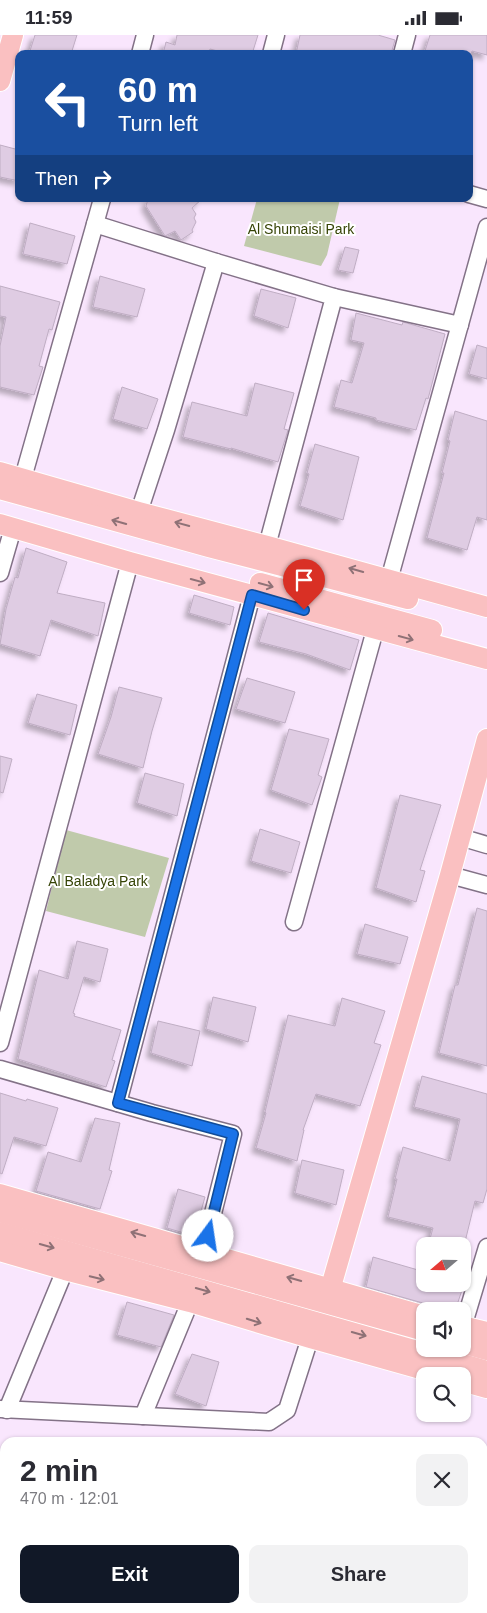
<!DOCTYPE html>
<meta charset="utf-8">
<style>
:root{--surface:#fff;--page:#f2f2f3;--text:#2b2b33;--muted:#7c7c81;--accent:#111827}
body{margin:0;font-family:Helvetica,sans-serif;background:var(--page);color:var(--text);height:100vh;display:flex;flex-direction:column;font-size:19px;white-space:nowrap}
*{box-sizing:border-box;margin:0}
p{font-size:16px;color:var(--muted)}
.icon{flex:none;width:28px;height:28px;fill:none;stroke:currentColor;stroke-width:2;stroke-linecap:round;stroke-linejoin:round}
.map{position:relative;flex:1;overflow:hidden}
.details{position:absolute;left:0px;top:1402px;width:488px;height:176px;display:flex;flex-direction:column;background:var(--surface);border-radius:15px 15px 0 0;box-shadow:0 1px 4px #0004}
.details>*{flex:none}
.guide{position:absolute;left:15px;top:15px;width:458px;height:152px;border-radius:10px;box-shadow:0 1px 4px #0004;background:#1a4fa0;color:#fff;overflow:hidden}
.needle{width:32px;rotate:250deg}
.fabs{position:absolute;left:416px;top:1202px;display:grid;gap:10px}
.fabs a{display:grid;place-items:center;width:55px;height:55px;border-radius:10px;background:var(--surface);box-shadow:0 1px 4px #0004;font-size:25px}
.pin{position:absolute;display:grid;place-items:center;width:42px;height:42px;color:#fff;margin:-51px -21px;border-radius:50% 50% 50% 0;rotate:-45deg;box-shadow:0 0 5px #0007}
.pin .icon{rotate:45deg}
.me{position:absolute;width:55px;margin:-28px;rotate:14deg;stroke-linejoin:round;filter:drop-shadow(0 0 4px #0008)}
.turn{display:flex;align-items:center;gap:18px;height:105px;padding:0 20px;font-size:22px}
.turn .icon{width:65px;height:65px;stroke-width:2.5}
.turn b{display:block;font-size:35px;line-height:42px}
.then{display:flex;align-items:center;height:48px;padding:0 20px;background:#0003;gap:10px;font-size:19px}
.round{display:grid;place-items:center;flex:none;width:52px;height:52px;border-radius:10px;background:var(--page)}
.headline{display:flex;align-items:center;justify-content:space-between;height:85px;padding:0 20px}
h1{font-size:30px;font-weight:700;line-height:38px}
.primary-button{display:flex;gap:10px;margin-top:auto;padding:10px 20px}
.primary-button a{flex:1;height:58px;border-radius:10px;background:var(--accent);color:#fff;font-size:20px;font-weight:700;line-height:58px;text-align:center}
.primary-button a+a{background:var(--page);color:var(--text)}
.status{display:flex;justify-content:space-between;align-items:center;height:35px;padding:0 25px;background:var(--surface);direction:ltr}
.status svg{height:14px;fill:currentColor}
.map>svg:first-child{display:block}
.green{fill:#c0caab}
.building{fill:#dfcce3;stroke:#bfadc3;filter:url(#shadow)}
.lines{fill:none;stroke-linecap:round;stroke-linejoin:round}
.minor-casing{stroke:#837287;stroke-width:19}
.major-casing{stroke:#fff;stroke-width:22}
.minor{stroke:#fff;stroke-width:16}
.major{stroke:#fac0c1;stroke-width:20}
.oneway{stroke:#8f7176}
.route-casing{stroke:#114b97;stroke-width:12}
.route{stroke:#1a73e8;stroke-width:9}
.labels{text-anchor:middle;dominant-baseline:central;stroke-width:4;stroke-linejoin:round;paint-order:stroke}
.park-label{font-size:14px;fill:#354305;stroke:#fff}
</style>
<div class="status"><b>11:59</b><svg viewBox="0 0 49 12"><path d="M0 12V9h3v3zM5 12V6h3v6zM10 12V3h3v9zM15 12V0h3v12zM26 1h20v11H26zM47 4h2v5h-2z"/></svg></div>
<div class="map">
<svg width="487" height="1578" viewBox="0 0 487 1578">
<defs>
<filter id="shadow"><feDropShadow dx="-4.5" dy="4.5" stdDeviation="2.5" flood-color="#0004"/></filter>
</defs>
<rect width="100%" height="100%" fill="#f9e6fd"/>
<g class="green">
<path d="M 257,164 L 340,164 L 327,220 L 321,231 L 244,211 Z"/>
<path d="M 66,795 L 169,823 L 145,902 L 46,876 Z"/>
</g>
<g class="building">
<path d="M 35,0 L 77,0 L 71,19 L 29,19 Z"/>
<path d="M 177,0 L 258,0 L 252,19 L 229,19 L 210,14 L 208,19 L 163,19 L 166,7 L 175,10 Z"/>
<path d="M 300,0 L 378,0 L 395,5 L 391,19 L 296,19 Z"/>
<path d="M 430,0 L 487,0 L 487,20 L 472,16 L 471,19 L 424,19 Z"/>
<path d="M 0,110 L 19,115 L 19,146 L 0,142 Z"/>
<path d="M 148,164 L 202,164 L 192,173 L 196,179 L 194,183 L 196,187 L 192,195 L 193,197 L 181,205 L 175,196 L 165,201 L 146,171 Z"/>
<path d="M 30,188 L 75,201 L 67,229 L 23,219 Z"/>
<path d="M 345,212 L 359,215 L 353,238 L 338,235 Z"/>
<path d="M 100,241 L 145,254 L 137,282 L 93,272 Z"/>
<path d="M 0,251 L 60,267 L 52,295 L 49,294 L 39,331 L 43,332 L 34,360 L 0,352 L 0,311 L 6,282 L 0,281 Z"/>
<path d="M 261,254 L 296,263 L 288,293 L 254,281 Z"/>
<path d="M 356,278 L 402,290 L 403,287 L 445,299 L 428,364 L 426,363 L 416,395 L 376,385 L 376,383 L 334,372 L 341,345 L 352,348 L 364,308 L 351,305 Z"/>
<path d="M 477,310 L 487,313 L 487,344 L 469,339 Z"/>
<path d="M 255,348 L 294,358 L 284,394 L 288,395 L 278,427 L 231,413 L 231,414 L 183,402 L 192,367 L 247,381 Z"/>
<path d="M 122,352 L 158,364 L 147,394 L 113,384 Z"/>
<path d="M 455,376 L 487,386 L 487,485 L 477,482 L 467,515 L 427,503 L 444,438 L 442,438 L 450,406 L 448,405 Z"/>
<path d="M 315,409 L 359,422 L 343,485 L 300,471 L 309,439 L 307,438 Z"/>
<path d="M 26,513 L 67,527 L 57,558 L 105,568 L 98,601 L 51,585 L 40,621 L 0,609 L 6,574 L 15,542 L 18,543 Z"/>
<path d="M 194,560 L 234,572 L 230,590 L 189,578 Z"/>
<path d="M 268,578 L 359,605 L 350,635 L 306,619 L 259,607 Z"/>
<path d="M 247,643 L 295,657 L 285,688 L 236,674 Z"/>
<path d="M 119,652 L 162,663 L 152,696 L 143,733 L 98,719 L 111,682 Z"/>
<path d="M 37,659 L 77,670 L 70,700 L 28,688 Z"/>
<path d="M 289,694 L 329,704 L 318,740 L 322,742 L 312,770 L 271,755 Z"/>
<path d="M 0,721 L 12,724 L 3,758 L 0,757 Z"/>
<path d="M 145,738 L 184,749 L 177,781 L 137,768 Z"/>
<path d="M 400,760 L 441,770 L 420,835 L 425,836 L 416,867 L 376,853 Z"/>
<path d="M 260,794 L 300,807 L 291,838 L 251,826 Z"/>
<path d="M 477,873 L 487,876 L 487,1031 L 439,1018 L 455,950 L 458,950 Z"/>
<path d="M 365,889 L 408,902 L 400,929 L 357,919 Z"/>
<path d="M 77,906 L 108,914 L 100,947 L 84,942 L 73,978 L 75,979 L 74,981 L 121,995 L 112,1025 L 115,1026 L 106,1052 L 18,1024 L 39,935 L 68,944 Z"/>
<path d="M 213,962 L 256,972 L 248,1007 L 206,994 Z"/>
<path d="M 342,963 L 385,976 L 374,1008 L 381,1010 L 360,1071 L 316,1059 L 303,1095 L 304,1095 L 297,1126 L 256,1113 L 266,1078 L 265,1077 L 288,980 L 335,991 Z"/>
<path d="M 158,986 L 200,996 L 192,1031 L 151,1018 Z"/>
<path d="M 422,1041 L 487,1059 L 487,1154 L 483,1168 L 475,1166 L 464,1211 L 428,1211 L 433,1193 L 388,1182 L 397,1144 L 395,1144 L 403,1112 L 450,1126 L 460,1084 L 414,1072 Z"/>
<path d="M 0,1058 L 26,1066 L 27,1064 L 58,1073 L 46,1111 L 14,1102 L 2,1139 L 0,1138 Z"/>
<path d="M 95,1083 L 120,1088 L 109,1135 L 112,1136 L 100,1174 L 36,1156 L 48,1117 L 81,1127 Z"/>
<path d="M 302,1125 L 344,1135 L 336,1170 L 295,1158 Z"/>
<path d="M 178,1154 L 205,1162 L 194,1201 L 167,1193 Z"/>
<path d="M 373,1222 L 425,1237 L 425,1249 L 464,1249 L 455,1276 L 430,1270 L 366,1252 Z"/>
<path d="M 127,1267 L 174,1280 L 161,1312 L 117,1300 Z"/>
<path d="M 192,1319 L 219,1327 L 206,1371 L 175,1359 Z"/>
</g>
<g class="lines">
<defs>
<g id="minor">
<path d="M 140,19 L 145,0"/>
<path d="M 271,19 L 276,0"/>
<path d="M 402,19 L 407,0"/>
<path d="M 469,159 L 487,164"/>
<path d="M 95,189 L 102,164"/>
<path d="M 216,227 L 334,262 L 267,511"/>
<path d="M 334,262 L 460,290"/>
<path d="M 23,443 L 95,189 L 216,227 L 166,395 L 139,477"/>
<path d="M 0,538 L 13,493"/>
<path d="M 389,545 L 487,192"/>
<path d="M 460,802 L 487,810"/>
<path d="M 450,840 L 487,850"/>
<path d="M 294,887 L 375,595"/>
<path d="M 0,1008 L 130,527"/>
<path d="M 0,1034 L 152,1078 L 233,1099 L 203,1218"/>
<path d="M 118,1068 L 252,560"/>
<path d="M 463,1292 L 487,1212"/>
<path d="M 0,1374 L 269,1387 L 287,1375 L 310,1303"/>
<path d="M 7,1375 L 65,1235"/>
<path d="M 143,1381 L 190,1267"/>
</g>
<g id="major">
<path d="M 0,46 L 13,0"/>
<path d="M 0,437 L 139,477 L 267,511 L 487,572"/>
<path d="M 0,454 L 209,512 L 408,564"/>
<path d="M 0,489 L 130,527 L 487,624"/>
<path d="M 260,548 L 432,595"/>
<path d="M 0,1159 L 425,1281"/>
<path d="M 0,1177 L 425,1296"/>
<path d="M 0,1197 L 487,1336"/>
<path d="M 0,1216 L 65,1235 L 190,1267 L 310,1303 L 446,1341"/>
<path d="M 330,1255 L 450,840 L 487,704"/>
<path d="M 462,1291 L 487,1297"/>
<path d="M 462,1308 L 487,1315"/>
<path d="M 462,1346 L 487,1353"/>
</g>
</defs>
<use href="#minor" class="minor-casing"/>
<use href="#major" class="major-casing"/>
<use href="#minor" class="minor"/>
<use href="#major" class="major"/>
</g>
<defs><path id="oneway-shaft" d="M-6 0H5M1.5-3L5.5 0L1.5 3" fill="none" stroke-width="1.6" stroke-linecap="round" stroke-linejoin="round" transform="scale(1.25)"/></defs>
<g class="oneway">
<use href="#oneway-shaft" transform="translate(119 487) rotate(-164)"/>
<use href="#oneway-shaft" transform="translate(182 489) rotate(-165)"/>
<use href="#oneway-shaft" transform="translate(356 535) rotate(-164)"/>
<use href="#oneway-shaft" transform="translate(198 546) rotate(15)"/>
<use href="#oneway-shaft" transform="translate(266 550) rotate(15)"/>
<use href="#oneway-shaft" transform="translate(406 603) rotate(15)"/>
<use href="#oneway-shaft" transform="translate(138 1199) rotate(-164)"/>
<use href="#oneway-shaft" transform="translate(47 1211) rotate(16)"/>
<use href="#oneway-shaft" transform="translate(97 1243) rotate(14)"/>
<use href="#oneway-shaft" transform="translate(294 1244) rotate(-164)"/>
<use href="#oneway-shaft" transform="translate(203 1255) rotate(16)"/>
<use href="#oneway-shaft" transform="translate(254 1286) rotate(17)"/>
<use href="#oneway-shaft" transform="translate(359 1299) rotate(16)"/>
</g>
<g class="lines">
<defs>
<path id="route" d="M 208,1201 L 233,1099 L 118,1068 L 252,560 L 304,575"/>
</defs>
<use href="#route" class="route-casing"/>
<use href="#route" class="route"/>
</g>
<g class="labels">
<g class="park-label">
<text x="301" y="194">Al Shumaisi Park</text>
<text x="98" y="846">Al Baladya Park</text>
</g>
</g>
</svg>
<div class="fabs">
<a><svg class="needle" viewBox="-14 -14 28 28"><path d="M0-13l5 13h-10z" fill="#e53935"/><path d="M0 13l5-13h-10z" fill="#7c7c81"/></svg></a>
<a><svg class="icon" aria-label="sound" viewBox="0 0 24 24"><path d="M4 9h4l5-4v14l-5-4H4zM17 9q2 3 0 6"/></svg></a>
<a><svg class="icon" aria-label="search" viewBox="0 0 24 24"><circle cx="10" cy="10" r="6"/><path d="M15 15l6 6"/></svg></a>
</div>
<div class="pin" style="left:304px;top:575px;background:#d93025"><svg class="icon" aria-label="arrive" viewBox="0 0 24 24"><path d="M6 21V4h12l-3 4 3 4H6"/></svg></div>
<svg class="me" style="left:208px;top:1201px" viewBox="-20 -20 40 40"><circle r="19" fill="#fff"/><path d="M0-13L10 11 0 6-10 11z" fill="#1a73e8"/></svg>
<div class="guide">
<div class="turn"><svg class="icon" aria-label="left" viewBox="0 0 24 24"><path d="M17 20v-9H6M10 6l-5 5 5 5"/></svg><div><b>60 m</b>Turn left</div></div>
<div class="then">Then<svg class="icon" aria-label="right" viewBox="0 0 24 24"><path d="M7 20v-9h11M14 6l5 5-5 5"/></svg></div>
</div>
<section class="details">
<div class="headline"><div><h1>2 min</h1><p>470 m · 12:01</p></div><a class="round"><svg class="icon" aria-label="close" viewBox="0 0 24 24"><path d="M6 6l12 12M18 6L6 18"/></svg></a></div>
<div class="primary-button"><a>Exit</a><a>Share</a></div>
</section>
</div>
